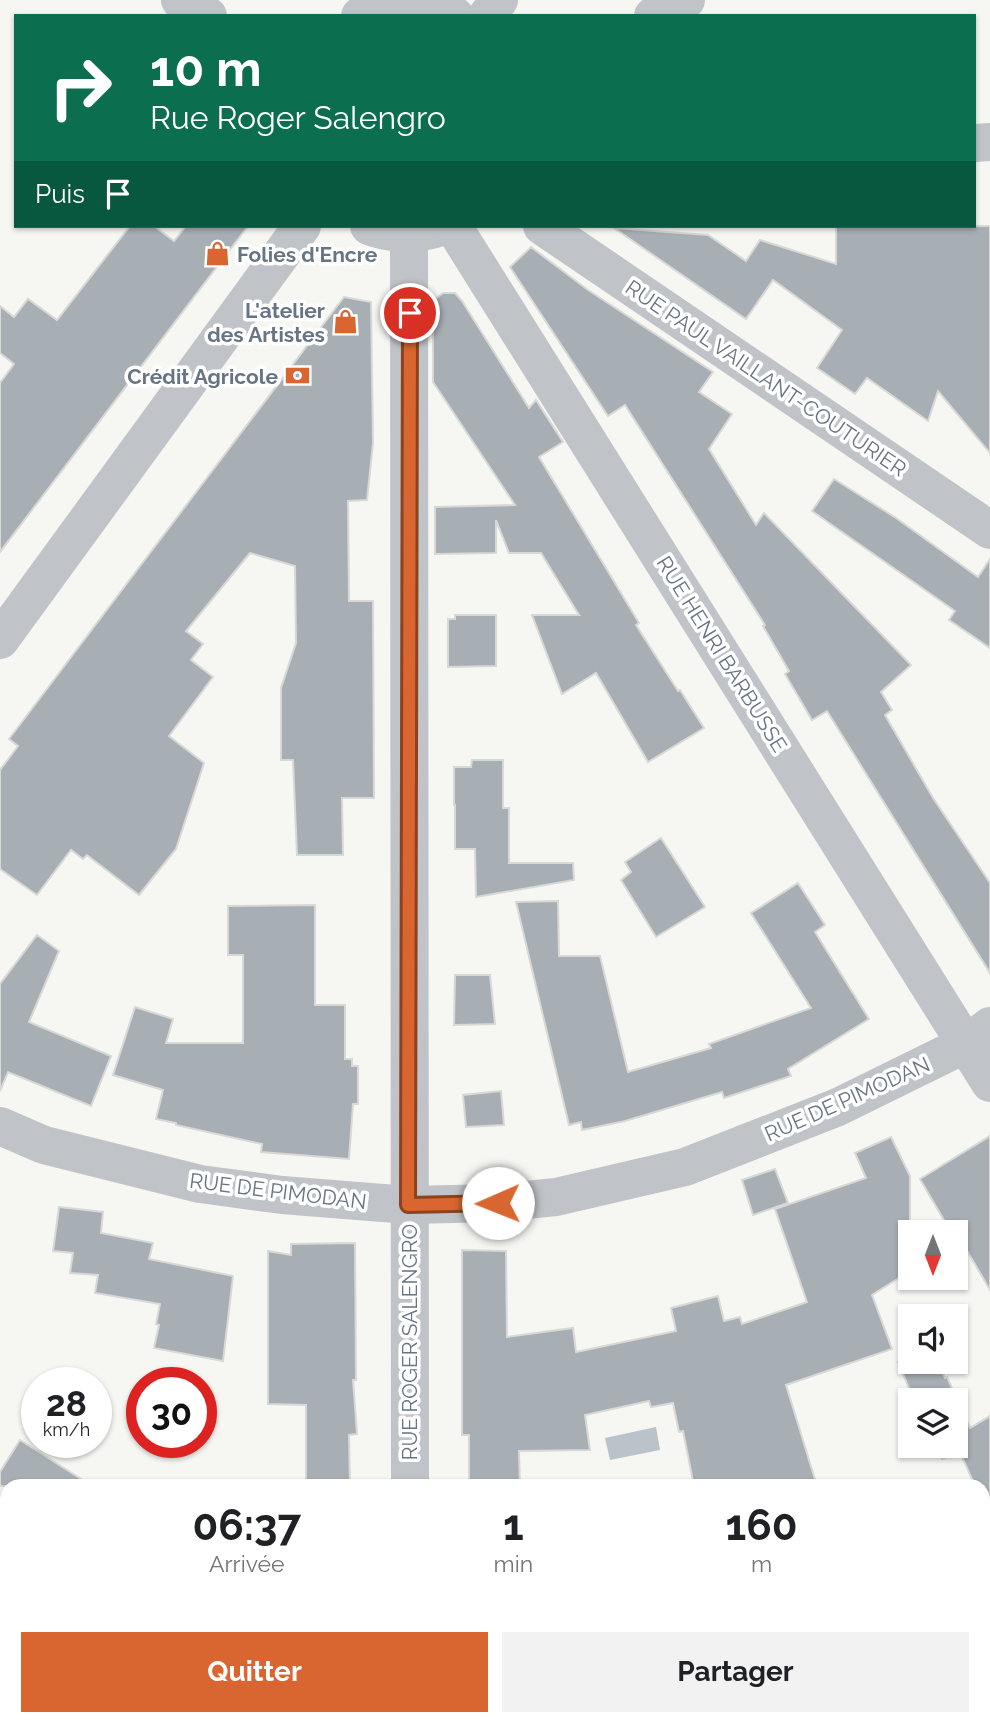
<!DOCTYPE html>
<html lang="fr">
<meta charset="utf-8">
<style>
:root{--surface:#fff;--page:#f2f2f2;--text:#202124;--muted:#757577;--accent:#d96630}
body{margin:0;font-family:Raleway,sans-serif;background:var(--page);color:var(--text);height:100vh;display:flex;flex-direction:column;font-size:26px;white-space:nowrap}
*{box-sizing:border-box;margin:0}
p{font-size:23px;color:var(--muted)}
.icon{flex:none;width:38px;height:38px;fill:none;stroke:currentColor;stroke-width:2;stroke-linecap:round;stroke-linejoin:round}
.map{position:relative;flex:1;overflow:hidden}
.sheet{position:absolute;left:0px;top:1479px;width:990px;height:247px;display:flex;flex-direction:column;background:var(--surface);border-radius:21px 21px 0 0;box-shadow:0 2px 5px #0004}
.sheet>*{flex:none}
.banner{position:absolute;left:14px;top:14px;width:962px;height:214px;border-radius:0px;box-shadow:0 2px 5px #0004;background:#0b6e4f;color:#fff;overflow:hidden}
.needle{width:46px;rotate:180deg}
.buttons{position:absolute;left:898px;top:1220px;display:grid;gap:14px}
.buttons a{display:grid;place-items:center;width:70px;height:70px;border-radius:0px;background:var(--surface);box-shadow:0 2px 5px #0004;font-size:35px}
.speed{position:absolute;left:21px;top:1367px;display:flex;gap:14px;font-size:35px;font-weight:700;text-align:center}
.speed>*{display:grid;place-content:center;width:91px;height:91px;border-radius:50%;background:var(--surface);box-shadow:0 2px 5px #0004;line-height:1}
.speed small{font-size:18px;font-weight:400}
.speed .limit{border:10px solid #d22;background:#fff;color:#111}
.pin{position:absolute;display:grid;place-items:center;width:60px;height:60px;color:#fff;margin:-30px;border:4px solid #fff;border-radius:50%;box-shadow:0 2px 7px #0007}
.me{position:absolute;width:77px;margin:-38px;rotate:269deg;stroke-linejoin:round;filter:drop-shadow(0 0 5px #0008)}
.turn{display:flex;align-items:center;gap:24px;height:147px;padding:0 21px;font-size:32px}
.turn .icon{width:91px;height:91px;stroke-width:2.5}
.turn b{display:block;font-size:49px;line-height:60px}
.then{display:flex;align-items:center;height:66px;padding:0 21px;background:#0003;gap:14px;font-size:26px}
.eta{display:flex;justify-content:space-evenly;align-items:center;height:119px;text-align:center}
.eta b{font-size:42px;font-weight:700;line-height:49px}
.primary-button{display:flex;gap:14px;margin-top:auto;padding:14px 21px}
.primary-button a{flex:1;height:80px;border-radius:0px;background:var(--accent);color:#fff;font-size:28px;font-weight:700;line-height:80px;text-align:center}
.primary-button a+a{background:var(--page);color:var(--text)}
.map>svg:first-child{display:block}
.water{fill:#bac3c9}
.building{fill:#a7aeb4;stroke:#d8d8d6;stroke-width:2}
.lines{fill:none;stroke-linecap:round;stroke-linejoin:round}
.minor{stroke:#c0c3c7;stroke-width:38}
.route-casing{stroke:#8d421f;stroke-width:18}
.route{stroke:#d96630;stroke-width:12}
.labels{text-anchor:middle;dominant-baseline:central;stroke-width:7;stroke-linejoin:round;paint-order:stroke}
.poi-label{font-size:21px;font-weight:bold;fill:#677483;stroke:#fff;text-anchor:end}
.street-label{font-size:21px;fill:#677483;stroke:#fff}
</style>
<div class="map">
<svg width="990" height="1725" viewBox="0 0 990 1725">
<rect width="100%" height="100%" fill="#f6f6f3"/>
<path class="water" d="M 656,1427 L 660,1450 L 610,1460 L 605,1438 Z"/>
<g class="building">
<path d="M 130,226 L 154,226 L 174,241 L 186,226 L 248,226 L 0,552 L 0,383 L 14,364 L 0,353 L 0,306 L 14,317 L 28,299 L 57,320 Z"/>
<path d="M 836,226 L 990,226 L 990,453 L 938,391 L 928,421 L 867,378 L 855,394 L 817,368 L 842,330 L 773,280 L 746,319 L 614,228 L 708,235 L 746,261 L 760,240 L 836,264 Z"/>
<path d="M 531,247 L 588,290 L 713,372 L 699,392 L 732,414 L 709,449 L 756,525 L 764,513 L 911,665 L 881,692 L 892,710 L 885,715 L 933,798 L 990,883 L 990,973 L 827,711 L 812,720 L 785,674 L 789,671 L 763,626 L 765,625 L 625,405 L 608,416 L 510,267 Z"/>
<path d="M 443,293 L 455,293 L 462,301 L 529,408 L 536,400 L 563,442 L 539,457 L 639,623 L 636,625 L 678,691 L 680,690 L 704,728 L 648,762 L 596,673 L 562,694 L 532,615 L 579,615 L 541,553 L 509,553 L 496,520 L 496,553 L 435,554 L 435,507 L 515,505 L 433,382 L 433,309 L 434,300 Z"/>
<path d="M 344,297 L 371,302 L 373,443 L 367,500 L 348,501 L 349,601 L 373,601 L 374,798 L 342,798 L 343,855 L 297,855 L 293,760 L 281,760 L 281,688 L 296,643 L 295,566 L 250,553 L 186,631 L 203,644 L 191,660 L 213,677 L 169,736 L 204,763 L 176,849 L 139,895 L 87,855 L 83,859 L 71,850 L 37,895 L 0,869 L 0,770 L 18,746 L 9,739 Z"/>
<path d="M 834,479 L 896,518 L 978,577 L 990,559 L 990,648 L 949,620 L 955,611 L 812,511 Z"/>
<path d="M 455,615 L 496,615 L 496,666 L 448,667 L 448,619 L 455,619 Z"/>
<path d="M 472,760 L 503,760 L 503,808 L 509,808 L 509,863 L 573,863 L 574,880 L 476,897 L 475,849 L 455,849 L 455,805 L 454,805 L 454,767 L 471,767 Z"/>
<path d="M 661,838 L 705,907 L 656,937 L 621,880 L 631,872 L 625,862 Z"/>
<path d="M 798,883 L 825,925 L 815,932 L 869,1019 L 788,1069 L 791,1076 L 724,1098 L 722,1092 L 625,1121 L 582,1130 L 581,1122 L 569,1125 L 516,902 L 558,901 L 559,956 L 600,956 L 628,1072 L 711,1048 L 709,1044 L 811,1008 L 751,913 Z"/>
<path d="M 315,905 L 315,1005 L 345,1005 L 345,1059 L 352,1059 L 352,1066 L 358,1066 L 358,1104 L 353,1104 L 349,1159 L 261,1152 L 262,1144 L 176,1125 L 176,1123 L 156,1119 L 163,1090 L 113,1075 L 135,1007 L 173,1019 L 166,1043 L 243,1043 L 243,955 L 228,955 L 228,906 Z"/>
<path d="M 37,935 L 59,951 L 29,1022 L 111,1056 L 91,1106 L 8,1072 L 0,1091 L 0,984 Z"/>
<path d="M 455,975 L 490,975 L 495,1024 L 454,1025 Z"/>
<path d="M 501,1091 L 504,1125 L 466,1127 L 463,1095 Z"/>
<path d="M 990,1136 L 990,1290 L 965,1247 L 961,1249 L 956,1239 L 956,1232 L 951,1232 L 920,1179 Z"/>
<path d="M 891,1137 L 910,1176 L 910,1271 L 872,1295 L 892,1349 L 786,1385 L 817,1486 L 694,1486 L 683,1431 L 679,1432 L 673,1403 L 651,1407 L 649,1401 L 585,1415 L 590,1450 L 519,1451 L 520,1486 L 469,1486 L 469,1435 L 462,1435 L 462,1250 L 506,1251 L 507,1337 L 573,1328 L 576,1352 L 676,1331 L 671,1308 L 718,1296 L 724,1321 L 740,1317 L 742,1324 L 807,1302 L 775,1209 L 866,1178 L 855,1153 Z"/>
<path d="M 775,1169 L 788,1203 L 753,1215 L 742,1180 Z"/>
<path d="M 59,1207 L 103,1212 L 101,1233 L 153,1243 L 149,1259 L 233,1276 L 223,1361 L 154,1348 L 159,1325 L 156,1324 L 160,1304 L 95,1293 L 98,1275 L 70,1273 L 73,1253 L 53,1251 Z"/>
<path d="M 355,1243 L 356,1380 L 353,1380 L 357,1434 L 349,1435 L 350,1486 L 306,1486 L 306,1405 L 268,1404 L 268,1251 L 291,1255 L 291,1244 Z"/>
<path d="M 898,1362 L 938,1362 L 945,1378 L 947,1377 L 970,1428 L 990,1416 L 990,1522 L 984,1506 L 984,1486 L 975,1486 L 960,1452 L 942,1459 L 936,1446 L 956,1446 L 956,1400 L 914,1400 Z"/>
<path d="M 20,1440 L 92,1486 L 0,1486 L 0,1472 Z"/>
</g>
<g class="lines">
<g class="minor">
<path d="M 180,0 L 208,16"/>
<path d="M 360,16 C 391,1 424,5 455,16"/>
<path d="M 487,16 L 499,0"/>
<path d="M 653,16 L 686,0"/>
<path d="M 975,143 L 990,142"/>
<path d="M 369,226 C 389,234 414,235 435,229"/>
<path d="M 453,226 L 990,1083"/>
<path d="M 542,226 L 990,530"/>
<path d="M 409,233 L 410,1486"/>
<path d="M 0,640 L 302,226"/>
<path d="M 0,1126 L 44,1145 L 200,1184 L 282,1195 L 408,1205 L 498,1203 L 556,1197 L 685,1167 L 838,1107 L 966,1044 L 990,1026"/>
<path d="M 984,1571 L 990,1569"/>
<path d="M 0,1701 L 7,1704"/>
<path d="M 36,1718 L 50,1725"/>
<path d="M 411,1718 L 411,1725"/>
</g>
</g>
<g class="lines">
<defs>
<path id="route" d="M 410,313 L 408,1205 L 498,1203"/>
</defs>
<use href="#route" class="route-casing"/>
<use href="#route" class="route"/>
</g>
<defs>
<symbol id="shop-bare" viewBox="-9 -9 18 18"><path d="M-5-2.5h2.3a2.7 3.5 0 0 1 5.4 0H5L5.5 6h-11ZM-1.5-2.5h3a1.5 2.3 0 0 0-3 0Z" fill="#d96630" stroke="#fff" stroke-width="2.5" paint-order="stroke"/></symbol>
<symbol id="bank-bare" viewBox="-9 -9 18 18"><path d="M-6-4H6V4H-6ZM0-2.3a2.3 2.3 0 1 0 0 4.6a2.3 2.3 0 1 0 0-4.6Z" fill="#d96630" stroke="#fff" stroke-width="2.5" paint-order="stroke"/></symbol>
</defs>
<g fill-rule="evenodd">
<use href="#shop-bare" x="200" y="236" width="35" height="35"/>
<use href="#shop-bare" x="328" y="304" width="35" height="35"/>
<use href="#bank-bare" x="280" y="358" width="35" height="35"/>
</g>
<g class="labels">
<g class="poi-label">
<text x="237" y="254" text-anchor="start">Folies d'Encre</text>
<text x="325" y="310">L'atelier<tspan x="325" dy="24">des Artistes</tspan></text>
<text x="278" y="376">Crédit Agricole</text>
</g>
<g class="street-label">
<text transform="translate(766 378) rotate(34)">RUE PAUL VAILLANT-COUTURIER</text>
<text transform="translate(722 654) rotate(58)">RUE HENRI BARBUSSE</text>
<text transform="translate(847 1099) rotate(-24)">RUE DE PIMODAN</text>
<text transform="translate(278 1191) rotate(7)">RUE DE PIMODAN</text>
<text transform="translate(409 1342) rotate(-90)">RUE ROGER SALENGRO</text>
</g>
</g>
</svg>
<div class="buttons">
<a><svg class="needle" viewBox="-14 -14 28 28"><path d="M0-13l5 13h-10z" fill="#e53935"/><path d="M0 13l5-13h-10z" fill="#757577"/></svg></a>
<a><svg class="icon" aria-label="sound" viewBox="0 0 24 24"><path d="M4 9h4l5-4v14l-5-4H4zM17 9q2 3 0 6"/></svg></a>
<a><svg class="icon" aria-label="layers" viewBox="0 0 24 24"><path d="M12 4l9 5-9 5-9-5zM3 14l9 5 9-5"/></svg></a>
</div>
<div class="speed"><div>28<small>km/h</small></div><div class="limit">30</div></div>
<div class="pin" style="left:410px;top:313px;background:#d93025"><svg class="icon" aria-label="arrive" viewBox="0 0 24 24"><path d="M6 21V4h12l-3 4 3 4H6"/></svg></div>
<svg class="me" style="left:498px;top:1203px" viewBox="-20 -20 40 40"><circle r="19" fill="#fff"/><path d="M0-13L10 11 0 6-10 11z" fill="#d96630"/></svg>
<div class="banner">
<div class="turn"><svg class="icon" aria-label="right" viewBox="0 0 24 24"><path d="M7 20v-9h11M14 6l5 5-5 5"/></svg><div><b>10 m</b>Rue Roger Salengro</div></div>
<div class="then">Puis<svg class="icon" aria-label="arrive" viewBox="0 0 24 24"><path d="M6 21V4h12l-3 4 3 4H6"/></svg></div>
</div>
<section class="sheet">
<div class="eta">
<div><b>06:37</b><p>Arrivée</p></div>
<div><b>1</b><p>min</p></div>
<div><b>160</b><p>m</p></div>
</div>
<div class="primary-button"><a>Quitter</a><a>Partager</a></div>
</section>
</div>
